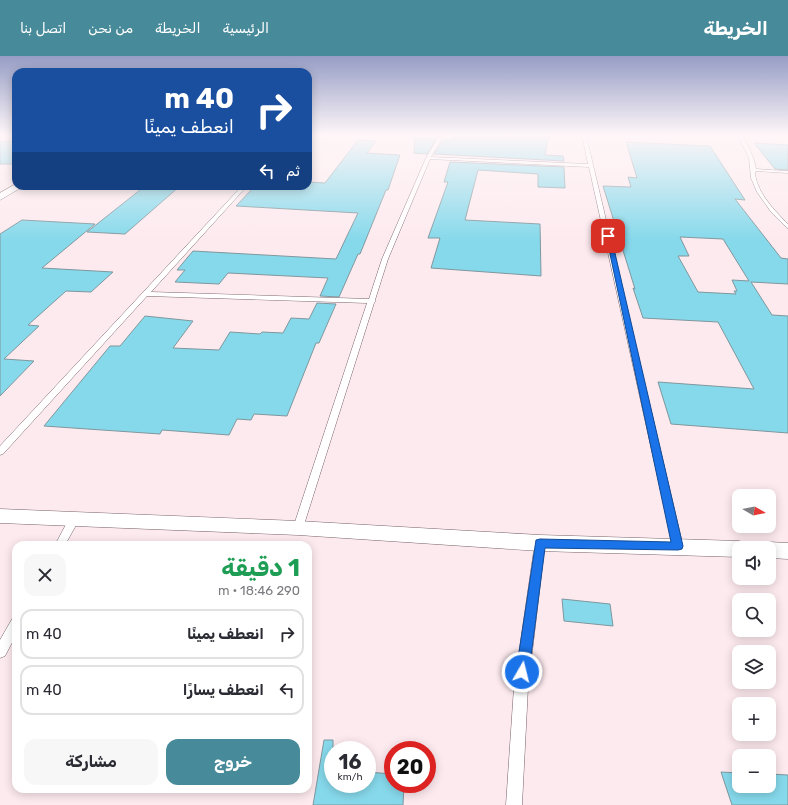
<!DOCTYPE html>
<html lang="ar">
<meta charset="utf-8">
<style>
:root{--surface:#fff;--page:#f7f7f7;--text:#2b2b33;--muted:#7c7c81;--line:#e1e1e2;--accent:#478a99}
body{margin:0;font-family:Rubik,"Noto Sans Arabic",sans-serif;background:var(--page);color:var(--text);direction:rtl;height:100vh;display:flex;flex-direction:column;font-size:15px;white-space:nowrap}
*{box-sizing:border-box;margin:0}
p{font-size:13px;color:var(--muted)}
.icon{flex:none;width:22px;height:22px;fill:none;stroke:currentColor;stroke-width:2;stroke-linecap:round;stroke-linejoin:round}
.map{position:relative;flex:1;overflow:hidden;direction:ltr}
.drawer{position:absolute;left:12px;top:485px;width:300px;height:252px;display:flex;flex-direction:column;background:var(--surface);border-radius:12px;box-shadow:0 2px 10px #0003;direction:rtl}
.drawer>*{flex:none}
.guide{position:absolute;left:12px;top:12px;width:300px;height:122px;border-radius:12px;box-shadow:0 2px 10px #0003;direction:rtl;background:#1a4fa0;color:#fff;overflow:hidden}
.needle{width:26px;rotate:99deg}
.buttons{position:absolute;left:732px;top:433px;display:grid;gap:8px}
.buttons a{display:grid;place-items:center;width:44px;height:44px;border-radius:8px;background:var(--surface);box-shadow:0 2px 10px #0003;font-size:20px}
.speed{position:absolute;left:324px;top:685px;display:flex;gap:8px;font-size:20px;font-weight:700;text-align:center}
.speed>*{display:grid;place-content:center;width:52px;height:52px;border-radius:50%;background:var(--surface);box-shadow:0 2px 10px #0003;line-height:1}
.speed small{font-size:10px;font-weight:400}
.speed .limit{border:6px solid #d22;background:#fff;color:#111}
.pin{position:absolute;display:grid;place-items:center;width:34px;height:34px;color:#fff;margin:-17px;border-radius:8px;box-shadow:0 2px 6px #0006}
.me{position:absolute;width:44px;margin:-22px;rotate:8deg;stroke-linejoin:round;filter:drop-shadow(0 0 3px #0008)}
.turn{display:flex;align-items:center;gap:14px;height:84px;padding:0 12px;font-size:18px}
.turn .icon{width:52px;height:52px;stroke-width:2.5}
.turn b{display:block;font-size:28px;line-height:34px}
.then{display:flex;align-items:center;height:38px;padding:0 12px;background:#0003;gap:8px;font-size:15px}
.round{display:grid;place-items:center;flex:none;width:42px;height:42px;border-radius:12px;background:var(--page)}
.summary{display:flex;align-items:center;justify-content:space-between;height:68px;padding:0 12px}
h1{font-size:24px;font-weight:700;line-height:30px;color:#1e9e55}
.primary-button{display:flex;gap:8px;margin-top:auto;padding:8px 12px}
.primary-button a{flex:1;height:46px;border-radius:12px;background:var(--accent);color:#fff;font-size:16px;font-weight:700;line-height:46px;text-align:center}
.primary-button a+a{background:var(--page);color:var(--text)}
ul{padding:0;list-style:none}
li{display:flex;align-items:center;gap:12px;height:50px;margin:0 8px 6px;padding:0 4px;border:2px solid var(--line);border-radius:12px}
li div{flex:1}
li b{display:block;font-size:15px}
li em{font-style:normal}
header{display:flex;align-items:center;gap:24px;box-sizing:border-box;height:56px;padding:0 20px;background:var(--accent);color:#fff}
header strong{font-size:19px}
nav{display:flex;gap:22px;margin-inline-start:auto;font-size:14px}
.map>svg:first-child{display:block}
.building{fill:#86d9eb;stroke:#7f979d;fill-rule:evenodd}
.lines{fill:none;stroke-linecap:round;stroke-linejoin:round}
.lane-casing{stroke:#776369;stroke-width:1}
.street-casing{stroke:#776369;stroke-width:1}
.lane{fill:#fff;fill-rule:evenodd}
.street{fill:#fff;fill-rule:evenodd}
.route{fill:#1a73e8;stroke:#114b97}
</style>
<header>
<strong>الخريطة</strong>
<nav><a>الرئيسية</a><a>الخريطة</a><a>من نحن</a><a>اتصل بنا</a></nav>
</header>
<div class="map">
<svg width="788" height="749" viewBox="0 0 788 749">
<rect width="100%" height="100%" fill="#fdeaef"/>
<g class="building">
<path d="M 454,79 L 549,79 L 545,99 L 563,100 L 564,105 L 434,98 L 443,84 L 452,84 Z"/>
<path d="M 415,82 L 436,83 L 427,98 L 414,97 Z"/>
<path d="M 358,84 L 376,85 L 367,97 L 400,99 L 388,134 L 386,134 L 360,198 L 358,198 L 339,241 L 320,240 L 328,222 L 228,217 L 219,228 L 175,226 L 185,214 L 177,214 L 193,195 L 336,203 L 358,157 L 236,150 L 255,130 L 308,130 L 308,126 L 325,127 Z"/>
<path d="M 0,85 L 16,86 L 16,108 L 0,108 Z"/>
<path d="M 626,86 L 710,90 L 745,144 L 735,143 L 781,202 L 788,203 L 788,228 L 751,226 L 772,259 L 788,260 L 788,377 L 671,368 L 658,326 L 754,333 L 718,266 L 643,262 L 633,232 L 635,233 L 603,130 L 631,131 L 628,121 L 637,122 ZM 680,181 L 723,183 L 749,225 L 732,224 L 737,235 L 734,235 L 736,238 L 698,236 L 678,200 L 689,200 Z"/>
<path d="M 754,87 L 788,89 L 788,114 L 775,113 Z"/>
<path d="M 450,106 L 564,111 L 565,132 L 538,131 L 538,118 L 478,114 L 465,164 L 540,168 L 541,220 L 431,212 L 440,182 L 428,182 L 448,126 L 444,126 Z"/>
<path d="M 145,130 L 180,130 L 125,178 L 87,176 Z"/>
<path d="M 22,164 L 95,168 L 42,212 L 113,216 L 91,236 L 66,235 L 28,269 L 39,270 L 4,303 L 34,305 L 0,340 L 0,178 Z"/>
<path d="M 317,247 L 336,248 L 319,287 L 316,287 L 287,360 L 254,358 L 251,364 L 237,363 L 229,379 L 162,374 L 160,378 L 44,370 L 110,290 L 120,290 L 145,260 L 193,265 L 173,292 L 219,294 L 230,276 L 260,278 L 262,276 L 283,277 L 291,262 L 309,263 Z"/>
<path d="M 562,543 L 610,548 L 613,570 L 564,565 Z"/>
<path d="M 324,684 L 333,684 L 333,728 L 367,728 L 367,716 L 393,718 L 393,728 L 404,728 L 403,749 L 313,749 Z"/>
<path d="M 721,716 L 739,717 L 739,730 L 769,730 L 769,718 L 788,719 L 788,749 L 732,749 Z"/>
</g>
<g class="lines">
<defs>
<g id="lane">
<path d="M 440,79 L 444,79 L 431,101 L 588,108 L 582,79 L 586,79 L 683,490 L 682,493 L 678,494 L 674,493 L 673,490 L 589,111 L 430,103 L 388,203 L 375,244 L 376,245 L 374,247 L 302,475 L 298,476 L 294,475 L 293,472 L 367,247 L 147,240 L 3,398 L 0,399 L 0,390 L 242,130 L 247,130 L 151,236 L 369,243 L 382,203 L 426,102 Z"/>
<path d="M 738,79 L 742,79 C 748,90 754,100 756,113 L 788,115 L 788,117 L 756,115 L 755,118 C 758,138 775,155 788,168 L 788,173 L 771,156 L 757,136 L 751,122 L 749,102 Z"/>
<path d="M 75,458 L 79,459 L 80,462 L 65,489 L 55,489 L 71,459 Z"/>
<path d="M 540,483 L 544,484 L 545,487 L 528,631 L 522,749 L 506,749 L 514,631 L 535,487 L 536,484 Z"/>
<path d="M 16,562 L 16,579 L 5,600 L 0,602 L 0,584 L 12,563 Z"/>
</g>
<g id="street">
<path d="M 16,128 L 16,130 L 24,130 L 0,144 L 0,137 Z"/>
<path d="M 0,453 L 298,465 L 540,479 L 739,485 L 746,487 L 749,492 L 739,492 L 739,501 L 540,495 L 298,479 L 0,467 Z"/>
<path d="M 769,486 L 788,487 L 788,503 L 769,502 L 769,492 L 760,492 L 762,488 Z"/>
</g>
</defs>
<use href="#lane" class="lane-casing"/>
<use href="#street" class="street-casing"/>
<use href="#lane" class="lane"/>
<use href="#street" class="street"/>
</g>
<linearGradient id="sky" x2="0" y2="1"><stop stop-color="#969dc5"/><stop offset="0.43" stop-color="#fef6f8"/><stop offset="1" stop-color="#fef6f8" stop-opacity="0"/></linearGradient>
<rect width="788" height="184" fill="url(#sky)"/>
<path class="route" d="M 606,179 L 611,180 L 683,490 L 682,493 L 678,494 L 545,492 L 529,616 L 527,620 L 522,622 L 518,620 L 516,616 L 536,484 L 540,483 L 671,486 Z"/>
</svg>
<div class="buttons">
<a><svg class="needle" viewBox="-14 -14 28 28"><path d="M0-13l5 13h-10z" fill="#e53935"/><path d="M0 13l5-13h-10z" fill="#7c7c81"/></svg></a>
<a><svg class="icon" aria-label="sound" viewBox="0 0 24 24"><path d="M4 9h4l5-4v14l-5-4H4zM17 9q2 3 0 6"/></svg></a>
<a><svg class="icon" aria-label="search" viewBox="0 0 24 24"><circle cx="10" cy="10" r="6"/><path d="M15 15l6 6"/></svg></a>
<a><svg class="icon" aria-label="layers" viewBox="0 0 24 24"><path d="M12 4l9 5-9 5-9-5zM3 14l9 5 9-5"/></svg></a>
<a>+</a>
<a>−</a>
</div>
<div class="speed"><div>16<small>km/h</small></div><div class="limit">20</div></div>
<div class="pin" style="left:608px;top:180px;background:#d93025"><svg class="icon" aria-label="arrive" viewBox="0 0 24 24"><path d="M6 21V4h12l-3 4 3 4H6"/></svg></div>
<svg class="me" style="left:522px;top:616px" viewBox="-20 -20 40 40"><circle r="17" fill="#1a73e8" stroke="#fff" stroke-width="3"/><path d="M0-11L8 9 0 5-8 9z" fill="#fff"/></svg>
<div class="guide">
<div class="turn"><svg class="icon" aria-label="right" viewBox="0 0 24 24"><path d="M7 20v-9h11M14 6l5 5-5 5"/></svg><div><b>40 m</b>انعطف يمينًا</div></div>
<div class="then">ثم<svg class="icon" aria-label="left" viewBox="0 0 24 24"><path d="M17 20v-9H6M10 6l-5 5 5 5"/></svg></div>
</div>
<section class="drawer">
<div class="summary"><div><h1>1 دقيقة</h1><p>290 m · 18:46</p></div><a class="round"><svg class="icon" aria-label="close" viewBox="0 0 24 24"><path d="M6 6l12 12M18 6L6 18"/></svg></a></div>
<ul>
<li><svg class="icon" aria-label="right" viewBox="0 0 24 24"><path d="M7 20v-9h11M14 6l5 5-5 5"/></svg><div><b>انعطف يمينًا</b></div><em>40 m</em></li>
<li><svg class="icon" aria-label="left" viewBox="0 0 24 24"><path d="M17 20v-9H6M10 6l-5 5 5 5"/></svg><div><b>انعطف يسارًا</b></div><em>40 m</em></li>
</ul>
<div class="primary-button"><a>خروج</a><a>مشاركة</a></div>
</section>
</div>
